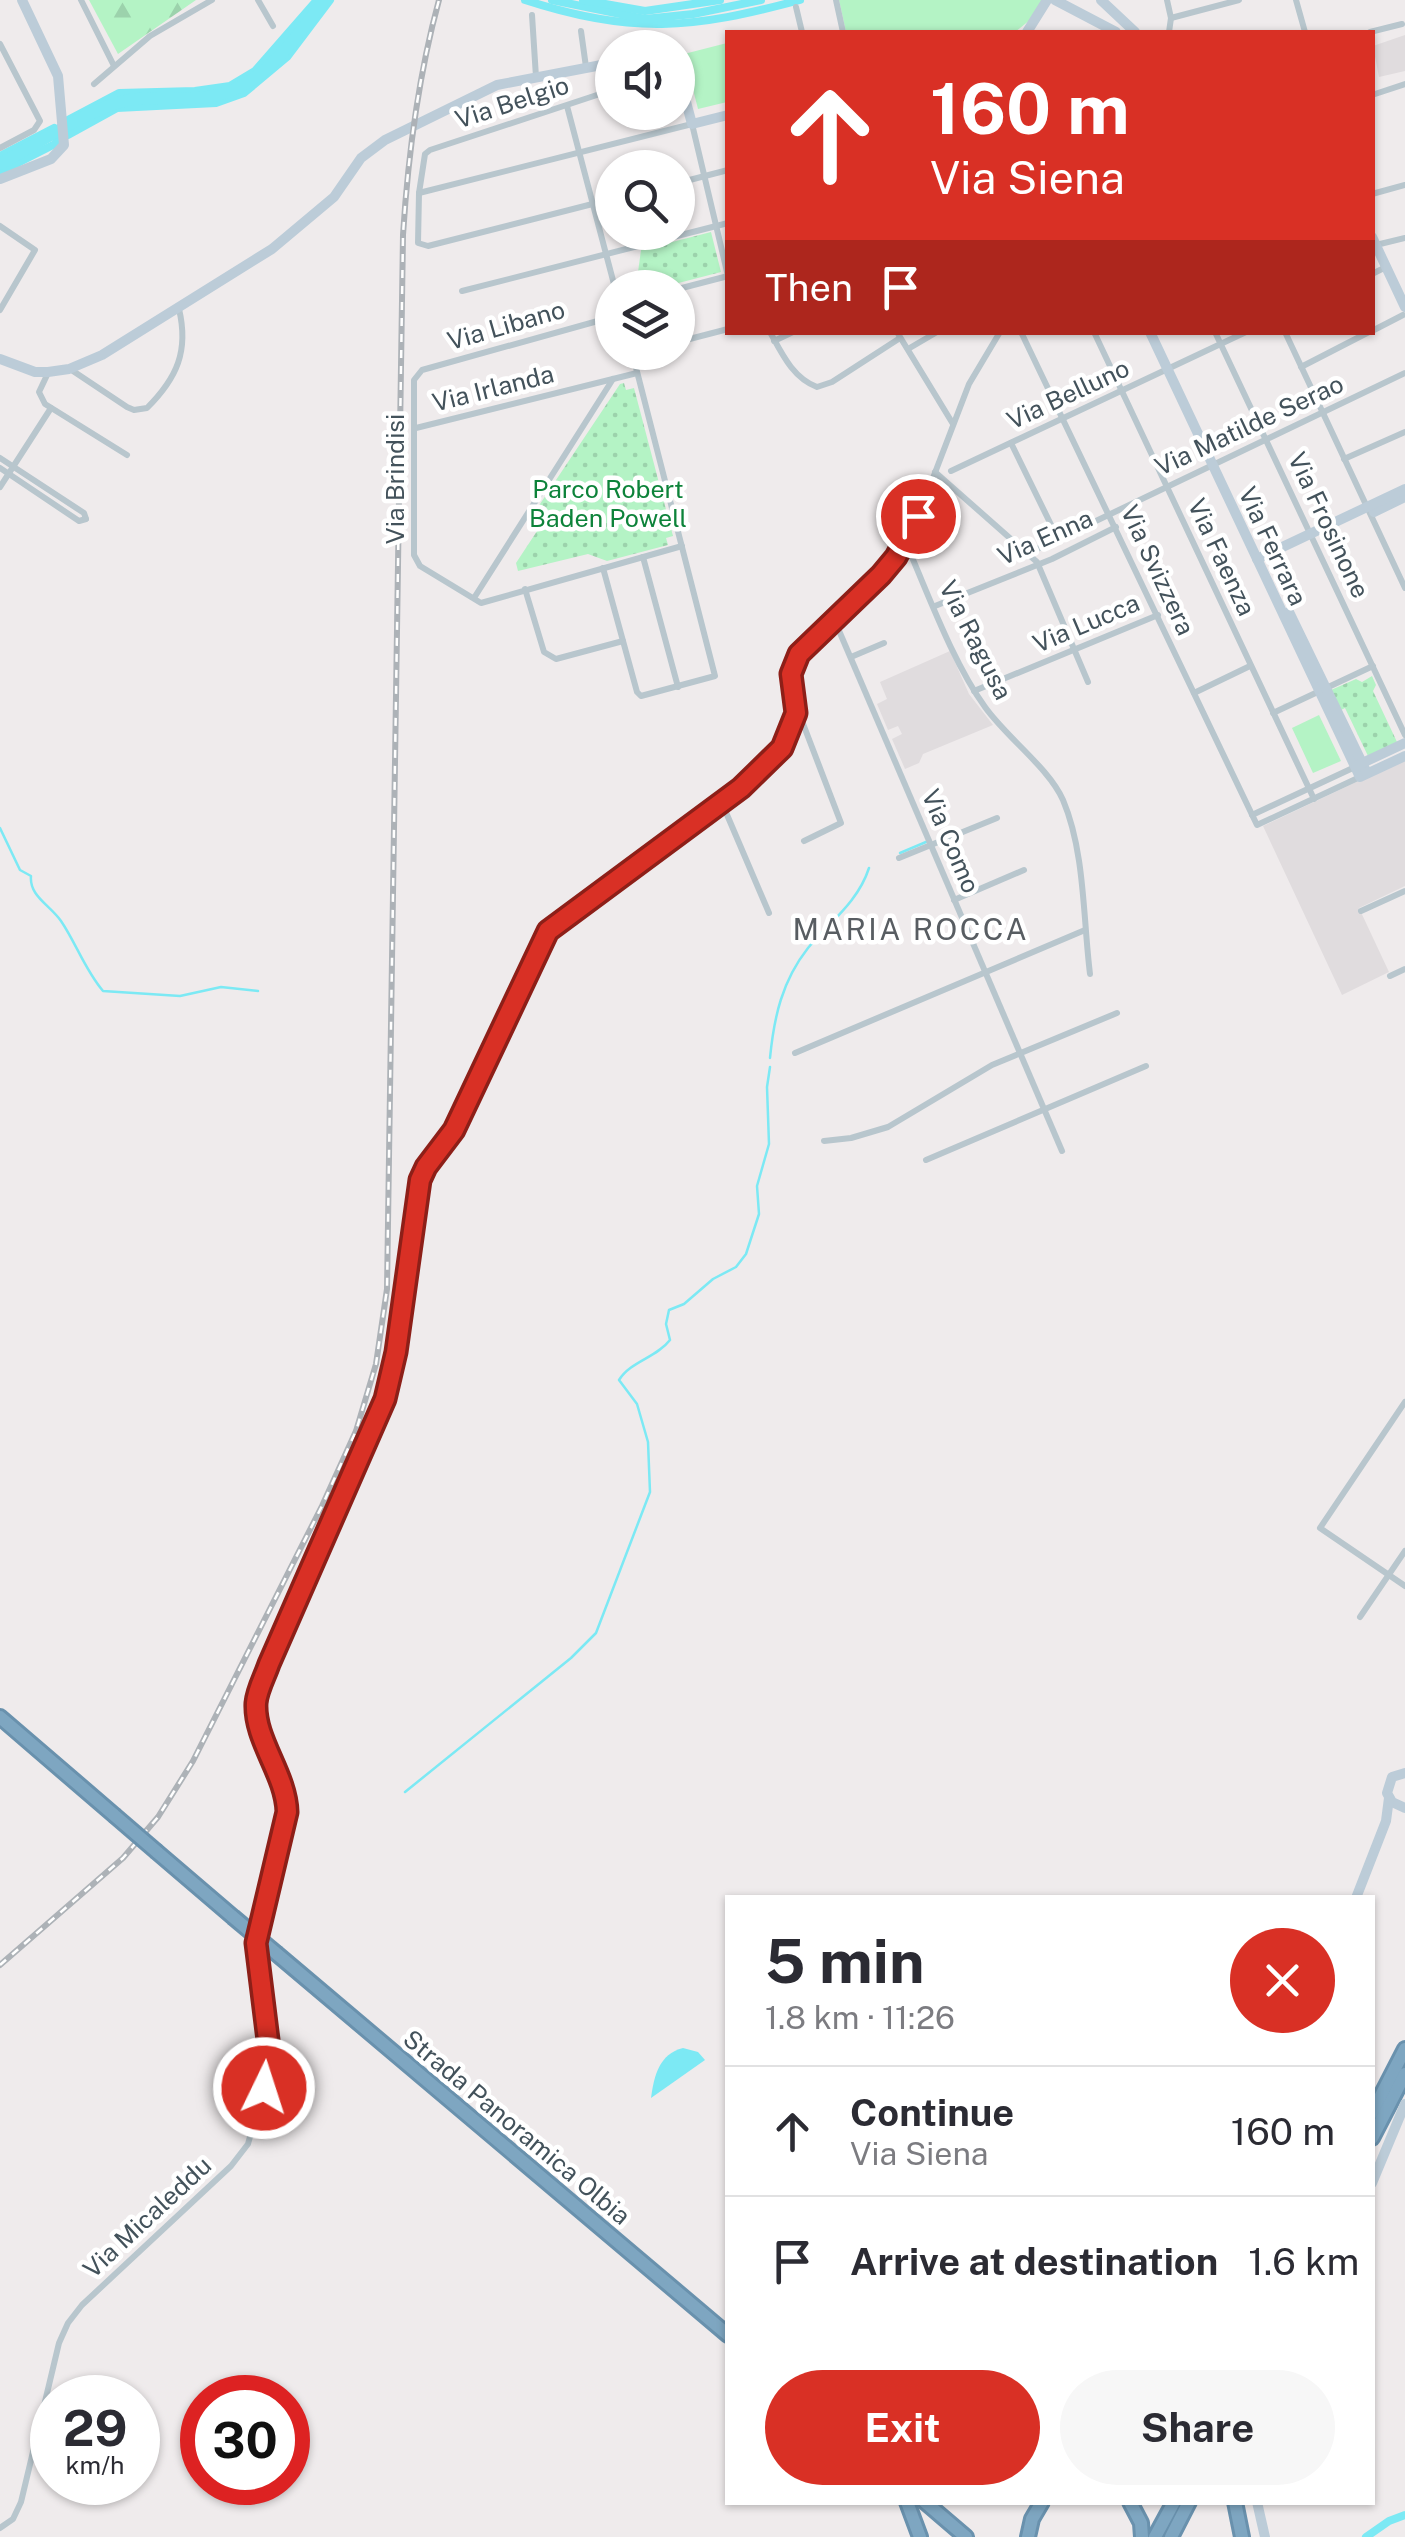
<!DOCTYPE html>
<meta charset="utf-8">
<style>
:root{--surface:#fff;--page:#f7f7f7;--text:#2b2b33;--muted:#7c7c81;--line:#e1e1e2;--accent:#d93025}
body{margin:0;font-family:"Public Sans",sans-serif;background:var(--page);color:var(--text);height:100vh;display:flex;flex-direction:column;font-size:38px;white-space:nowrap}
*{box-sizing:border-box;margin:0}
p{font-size:32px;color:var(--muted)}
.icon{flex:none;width:55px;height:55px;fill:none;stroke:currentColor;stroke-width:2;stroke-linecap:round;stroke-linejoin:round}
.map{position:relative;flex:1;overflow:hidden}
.sheet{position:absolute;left:725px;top:1895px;width:650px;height:610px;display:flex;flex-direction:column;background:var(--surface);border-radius:0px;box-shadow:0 2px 8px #0004}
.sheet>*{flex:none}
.hud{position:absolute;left:725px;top:30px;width:650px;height:305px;border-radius:0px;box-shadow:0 2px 8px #0004;background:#d93025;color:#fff;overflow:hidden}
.tools{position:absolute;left:595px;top:30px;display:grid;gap:20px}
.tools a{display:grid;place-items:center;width:100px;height:100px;border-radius:50%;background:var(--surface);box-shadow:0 2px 8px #0004;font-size:50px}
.speed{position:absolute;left:30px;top:2375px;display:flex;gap:20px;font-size:50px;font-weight:700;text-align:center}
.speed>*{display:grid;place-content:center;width:130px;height:130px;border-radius:50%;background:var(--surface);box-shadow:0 2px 8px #0004;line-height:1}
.speed small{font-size:25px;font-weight:400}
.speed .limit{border:15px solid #d22;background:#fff;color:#111}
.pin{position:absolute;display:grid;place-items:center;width:85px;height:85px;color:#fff;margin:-42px;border:5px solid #fff;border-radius:50%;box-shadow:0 2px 10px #0007}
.me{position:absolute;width:110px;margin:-55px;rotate:4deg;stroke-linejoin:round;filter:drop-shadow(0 0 8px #0008)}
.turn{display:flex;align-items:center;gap:35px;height:210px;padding:0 40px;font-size:45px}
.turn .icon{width:130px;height:130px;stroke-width:2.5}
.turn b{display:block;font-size:70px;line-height:85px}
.then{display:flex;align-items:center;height:95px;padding:0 40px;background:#0003;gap:20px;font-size:38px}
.round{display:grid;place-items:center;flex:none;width:105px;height:105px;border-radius:52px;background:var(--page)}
.headline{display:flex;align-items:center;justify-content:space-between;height:170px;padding:0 40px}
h1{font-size:60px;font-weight:700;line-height:75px}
.action{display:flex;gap:20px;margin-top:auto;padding:20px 40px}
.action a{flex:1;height:115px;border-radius:60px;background:var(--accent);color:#fff;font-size:40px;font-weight:700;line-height:115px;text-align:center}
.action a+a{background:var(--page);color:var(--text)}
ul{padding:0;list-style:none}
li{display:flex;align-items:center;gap:30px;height:130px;padding:0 40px;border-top:2px solid var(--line)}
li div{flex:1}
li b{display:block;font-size:38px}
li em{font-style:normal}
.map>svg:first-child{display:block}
.education{fill:#e0dcde}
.grass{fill:#b4f3c5}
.forest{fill:url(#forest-firs)}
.park{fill:url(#park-dots)}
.water{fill:#7ce9f4}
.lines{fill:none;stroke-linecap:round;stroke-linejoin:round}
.stream{stroke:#7ce9f4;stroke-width:2.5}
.canal{stroke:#7ce9f4;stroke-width:8}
.river{stroke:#7ce9f4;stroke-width:12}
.highway-casing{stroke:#6991ad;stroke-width:18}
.street{stroke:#b8c6cd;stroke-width:6}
.secondary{stroke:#bcccd8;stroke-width:10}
.highway{stroke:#7ea6c1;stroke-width:12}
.rail-casing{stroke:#adb2b7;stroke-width:6}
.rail{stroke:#fff;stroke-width:2.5;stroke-dasharray:8;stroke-linecap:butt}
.highway-bridge-casing{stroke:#6991ad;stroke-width:18;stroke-linecap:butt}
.highway-bridge{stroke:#7ea6c1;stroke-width:12}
.route-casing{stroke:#8d1f18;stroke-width:25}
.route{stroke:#d93025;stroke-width:18}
.labels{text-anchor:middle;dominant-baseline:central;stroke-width:9;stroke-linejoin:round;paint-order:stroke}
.street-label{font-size:25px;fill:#43525b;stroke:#fff}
.park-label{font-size:25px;fill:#0d833a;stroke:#fff}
.quarter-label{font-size:30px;letter-spacing:2.5px;fill:#585d62;stroke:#fff}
</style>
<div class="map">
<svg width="1405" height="2537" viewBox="0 0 1405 2537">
<defs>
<pattern id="forest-firs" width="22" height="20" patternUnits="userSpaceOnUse" patternTransform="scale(2.5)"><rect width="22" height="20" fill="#b4f3c5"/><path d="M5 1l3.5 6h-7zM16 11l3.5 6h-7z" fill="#9cd2ac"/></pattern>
<pattern id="park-dots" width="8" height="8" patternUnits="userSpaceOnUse" patternTransform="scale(2.5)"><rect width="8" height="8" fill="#b4f3c5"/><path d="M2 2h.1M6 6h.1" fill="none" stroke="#9cd2ac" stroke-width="1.8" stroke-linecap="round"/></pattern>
</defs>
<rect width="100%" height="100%" fill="#efebec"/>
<g class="education">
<path d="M 1405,35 L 1405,71 L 1379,77 L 1373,46 Z"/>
<path d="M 950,651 L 969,694 L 993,725 L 923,754 L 919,763 L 905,769 L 892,739 L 902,734 L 898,726 L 888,730 L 877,704 L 887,699 L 880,682 Z"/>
<path d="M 1405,759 L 1405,886 L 1359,908 L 1389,972 L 1342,995 L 1263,826 Z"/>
</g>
<g class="grass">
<path d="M 839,0 L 1042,0 L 1030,20 L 1015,32 L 846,32 Z"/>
<path d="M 727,43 L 727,102 L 698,109 L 684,54 Z"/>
<path d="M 1319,715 L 1341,761 L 1313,773 L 1292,728 Z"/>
</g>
<path class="forest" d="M 89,0 L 196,0 L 118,54 Z"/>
<g class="park">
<path d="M 711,232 L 721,272 L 663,287 L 636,287 L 641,250 Z"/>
<path d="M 624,383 L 626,390 L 634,388 L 673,536 L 666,538 L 668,545 L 607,561 L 588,554 L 518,571 L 516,563 L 543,522 L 536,510 L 620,384 Z"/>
<path d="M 1372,676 L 1376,685 L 1373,691 L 1397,742 L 1368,756 L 1345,708 L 1341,710 L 1331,690 L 1356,679 L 1362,682 Z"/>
</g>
<path class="water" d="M 683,2048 L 698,2052 L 705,2060 L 651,2098 C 654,2076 659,2054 683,2048 Z"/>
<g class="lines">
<g class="stream">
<path d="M 0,828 L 20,870 L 31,876 C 29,896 50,905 61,921 C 76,943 85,970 103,991 L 180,996 L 221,987 L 258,991"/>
<path d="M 900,853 L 926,842"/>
<path d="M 770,1058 C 774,1017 782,981 808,948 C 830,922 858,902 869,868"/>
<path d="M 405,1792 L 571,1658 L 596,1633 L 650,1492 L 648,1442 L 637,1404 L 619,1380 C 631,1361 656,1358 670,1340 L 666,1324 L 669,1310 L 684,1304 L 713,1279 L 736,1267 L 746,1254 L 759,1214 L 757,1186 L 769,1144 L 767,1087 L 770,1067"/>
</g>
<g class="canal">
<path d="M 317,0 L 255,71 L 230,86 L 195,91 L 119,93 L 66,121 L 68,135 L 117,108 L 216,103 L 244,93 L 287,57 L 330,0"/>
<path d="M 525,0 C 632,35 693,29 800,0"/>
<path d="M 552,0 L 645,19 L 693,14 L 761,0"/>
<path d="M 583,0 L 645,11 L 720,0"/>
<path d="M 0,156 L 54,128 L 57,143 L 0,172"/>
<path d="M 1366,2537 L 1389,2521 L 1405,2515"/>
</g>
<path class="river" d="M 0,164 C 38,144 77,116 117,103 C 142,95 169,99 194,98 C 256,98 290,44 325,0"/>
<defs>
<g id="highway">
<path d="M 0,1717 L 114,1815"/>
<path d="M 157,1852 L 233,1917"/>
<path d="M 277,1954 L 728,2335"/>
<path d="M 1372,2113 L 1405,2049"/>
<path d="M 1372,2138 L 1405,2074"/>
<path d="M 907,2502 L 920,2537"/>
<path d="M 925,2502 L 966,2537"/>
<path d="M 1130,2502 L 1141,2523 L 1142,2537"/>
<path d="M 1235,2502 L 1242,2537"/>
<path d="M 1028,2537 L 1032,2519 L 1042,2502"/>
<path d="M 1155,2537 L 1174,2502"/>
<path d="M 1171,2537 L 1189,2502"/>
</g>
</defs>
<use href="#highway" class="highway-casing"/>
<g class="street">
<path d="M 81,0 L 114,66"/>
<path d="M 258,0 L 273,26"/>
<path d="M 836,0 L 843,32"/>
<path d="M 1167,0 L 1171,18 L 1169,32"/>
<path d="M 1296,0 L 1305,32"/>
<path d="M 796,7 L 802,32"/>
<path d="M 532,15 L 536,77"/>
<path d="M 1171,18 L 1239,0"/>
<path d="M 581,31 L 586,67"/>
<path d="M 1370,32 L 1402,24"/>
<path d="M 0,44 L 40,121 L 34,130 L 0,148"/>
<path d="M 94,84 L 150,36 L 212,0"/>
<path d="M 612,90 L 430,150 L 425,154 L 419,193 L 418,243 L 428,246 L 612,199"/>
<path d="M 1372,95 L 1405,84"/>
<path d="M 567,106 L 615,288"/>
<path d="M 678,183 L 728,170"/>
<path d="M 419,193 L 692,124 L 728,276"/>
<path d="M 1372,194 L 1405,185"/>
<path d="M 0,226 L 35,250 L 0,310"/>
<path d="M 1376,245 L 1405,238"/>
<path d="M 1372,274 L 1382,269"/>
<path d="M 678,289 L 728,276"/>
<path d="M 462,291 L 728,223"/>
<path d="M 612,317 L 422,370 L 414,380 L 414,555 L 420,566 L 481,603 L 682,546"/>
<path d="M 1372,331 L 1403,315"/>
<path d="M 770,332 C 782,354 793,378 817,387 L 832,382 L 900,338"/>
<path d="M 897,332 L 953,424"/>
<path d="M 1021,332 L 1257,825 L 1360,777"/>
<path d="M 1094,332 L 1314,799"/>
<path d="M 1215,332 L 1405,735"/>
<path d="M 1285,332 L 1405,588"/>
<path d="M 774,341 L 793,332"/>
<path d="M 678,342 L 728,329"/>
<path d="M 908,349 L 937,332"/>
<path d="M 1301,367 L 1369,332"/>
<path d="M 70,369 L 127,407 L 134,410 L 147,408 C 177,378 189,351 179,309"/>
<path d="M 48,373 L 39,392 L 45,404 L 127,455"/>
<path d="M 416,428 L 637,373"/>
<path d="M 1011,443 L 1058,539"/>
<path d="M 0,458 L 84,513 L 86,519"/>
<path d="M 1344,459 L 1405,432"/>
<path d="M 0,468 L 79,521 L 86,519"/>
<path d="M 951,471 L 1246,332"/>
<path d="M 935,472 L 1037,562 L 1088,682"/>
<path d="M 0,487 L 51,408"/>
<path d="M 928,491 L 969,384 L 1000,332"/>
<path d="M 905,541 C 928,593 952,661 985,707 C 1007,738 1049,768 1063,800 C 1085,852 1083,918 1090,974"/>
<path d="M 1029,553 L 1405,373"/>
<path d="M 643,557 L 678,687"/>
<path d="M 603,568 L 637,692 L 641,696 L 715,676 L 632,352"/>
<path d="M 525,589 L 544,652 L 556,659 L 623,641"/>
<path d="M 474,598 L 613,379"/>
<path d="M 935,606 L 1052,559 L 1116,527"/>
<path d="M 834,619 L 1062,1151"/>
<path d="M 851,657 L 884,643"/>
<path d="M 974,691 L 1158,615"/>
<path d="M 1194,693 L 1250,666"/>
<path d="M 1273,713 L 1373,666"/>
<path d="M 796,717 L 802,721 L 841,823 L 804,841"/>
<path d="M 722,803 L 769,913"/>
<path d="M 1252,815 L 1355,767"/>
<path d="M 899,858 L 997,818"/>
<path d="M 954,900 L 1024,870"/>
<path d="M 1361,911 L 1405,891"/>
<path d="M 1390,976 L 1405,969"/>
<path d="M 795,1053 L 1085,930"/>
<path d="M 824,1141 L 851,1138 L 888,1127 L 992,1065 L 1117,1013"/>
<path d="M 926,1160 L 1146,1066"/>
<path d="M 1405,1402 L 1320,1528 L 1405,1586"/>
<path d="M 1360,1617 L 1405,1551"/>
<path d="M 0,2528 L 13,2519 L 21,2502 L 59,2343 L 68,2323 L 82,2305 L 231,2166 L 248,2144 L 268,2071 L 267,2020 L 256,1943 L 287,1812 C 285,1772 251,1736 258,1695 L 385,1399 L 396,1351 L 420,1180 L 426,1167 L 453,1129 L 539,946 L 557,922 L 741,788 L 782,748 L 797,713 L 791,674 L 799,654 L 896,557 L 940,478"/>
</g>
<g class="secondary">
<path d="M 1055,0 L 1116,32"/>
<path d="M 1101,0 L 1135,32"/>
<path d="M 1027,32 L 1047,0"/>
<path d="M 678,72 L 692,124 L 728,115"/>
<path d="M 0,179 L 51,159 L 64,145 L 58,76 L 22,0"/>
<path d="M 1372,237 L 1405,307"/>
<path d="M 1150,332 L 1360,777 L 1405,756"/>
<path d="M 0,359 L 35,372 L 48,372 L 69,369 L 102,355 L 272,249 L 334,197 L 361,158 L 385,140 L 497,85 L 612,63"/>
<path d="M 1374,512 L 1405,497"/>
<path d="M 1257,559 L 1405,489"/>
<path d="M 1289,612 L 1367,773"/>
<path d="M 1356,766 L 1405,743"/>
<path d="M 1405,1773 L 1392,1777 L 1387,1793 L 1392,1802 L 1405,1808"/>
<path d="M 1356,1898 L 1386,1821 L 1389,1798"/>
<path d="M 1372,2183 L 1405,2104"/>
<path d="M 1257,2502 L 1265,2537"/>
</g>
<use href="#highway" class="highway"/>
<defs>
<path id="rail" d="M 0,1965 L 123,1858 L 158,1817 L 193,1761 L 322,1506 L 356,1431 L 376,1364 L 387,1289 L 403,235 C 408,155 418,77 439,0"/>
</defs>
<use href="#rail" class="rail-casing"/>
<use href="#rail" class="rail"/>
<defs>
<g id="highway-bridge">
<path d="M 114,1815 L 157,1852"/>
<path d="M 233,1917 L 277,1954"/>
</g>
</defs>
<use href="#highway-bridge" class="highway-bridge-casing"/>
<use href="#highway-bridge" class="highway-bridge"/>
</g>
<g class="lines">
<defs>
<path id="route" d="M 264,2088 L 268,2040 L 256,1943 L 287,1812 C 286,1774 254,1740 256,1703 C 257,1690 265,1676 269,1664 L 385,1399 L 396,1352 L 420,1180 L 426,1167 L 454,1130 L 548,931 L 741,788 L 782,748 L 796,713 L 791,674 L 799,654 L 881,575 L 896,557 L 918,516"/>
</defs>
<use href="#route" class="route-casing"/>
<use href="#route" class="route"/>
</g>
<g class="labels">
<g class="street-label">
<text transform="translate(512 102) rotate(-18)">Via Belgio</text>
<text transform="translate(506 325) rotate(-16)">Via Libano</text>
<text transform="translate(493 388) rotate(-14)">Via Irlanda</text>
<text transform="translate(1068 394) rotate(-25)">Via Belluno</text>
<text transform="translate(1249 425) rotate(-25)">Via Matilde Serao</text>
<text transform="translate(395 479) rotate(-90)">Via Brindisi</text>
<text transform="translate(1329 525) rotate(65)">Via Frosinone</text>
<text transform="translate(1045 537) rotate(-24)">Via Enna</text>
<text transform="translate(1273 546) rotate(65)">Via Ferrara</text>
<text transform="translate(1222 557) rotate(65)">Via Faenza</text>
<text transform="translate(1158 570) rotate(65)">Via Svizzera</text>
<text transform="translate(1086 623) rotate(-23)">Via Lucca</text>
<text transform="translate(976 640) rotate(63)">Via Ragusa</text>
<text transform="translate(951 841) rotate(67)">Via Como</text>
<text transform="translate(517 2127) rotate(40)">Strada Panoramica Olbia</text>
<text transform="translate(147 2217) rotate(-43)">Via Micaleddu</text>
</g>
<g class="park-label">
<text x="608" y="489">Parco Robert<tspan x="608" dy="29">Baden Powell</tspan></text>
</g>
<g class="quarter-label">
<text x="911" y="929">MARIA ROCCA</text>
</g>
</g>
</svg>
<div class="tools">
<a><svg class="icon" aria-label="sound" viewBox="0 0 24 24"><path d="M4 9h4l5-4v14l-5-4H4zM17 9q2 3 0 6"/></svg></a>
<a><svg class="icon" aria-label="search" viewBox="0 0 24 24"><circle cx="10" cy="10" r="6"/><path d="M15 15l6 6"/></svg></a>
<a><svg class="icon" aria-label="layers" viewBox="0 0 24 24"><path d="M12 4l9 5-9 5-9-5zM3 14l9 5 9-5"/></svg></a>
</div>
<div class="speed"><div>29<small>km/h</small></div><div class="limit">30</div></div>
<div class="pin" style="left:918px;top:516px;background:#d93025"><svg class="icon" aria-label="arrive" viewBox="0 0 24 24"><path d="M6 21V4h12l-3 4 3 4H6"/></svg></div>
<svg class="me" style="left:264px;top:2088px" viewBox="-20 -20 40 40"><circle r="17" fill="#d93025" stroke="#fff" stroke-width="3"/><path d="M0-11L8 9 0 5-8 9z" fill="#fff"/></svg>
<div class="hud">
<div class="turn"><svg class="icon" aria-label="ahead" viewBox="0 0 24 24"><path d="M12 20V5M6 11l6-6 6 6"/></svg><div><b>160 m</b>Via Siena</div></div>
<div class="then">Then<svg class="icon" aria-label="arrive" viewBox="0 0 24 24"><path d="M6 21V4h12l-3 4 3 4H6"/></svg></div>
</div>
<section class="sheet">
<div class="headline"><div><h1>5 min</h1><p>1.8 km · 11:26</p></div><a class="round" style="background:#d93025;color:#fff"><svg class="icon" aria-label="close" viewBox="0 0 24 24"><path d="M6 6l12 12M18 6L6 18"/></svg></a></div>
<ul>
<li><svg class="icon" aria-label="ahead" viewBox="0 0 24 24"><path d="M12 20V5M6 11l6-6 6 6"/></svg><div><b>Continue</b><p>Via Siena</p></div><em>160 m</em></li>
<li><svg class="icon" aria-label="arrive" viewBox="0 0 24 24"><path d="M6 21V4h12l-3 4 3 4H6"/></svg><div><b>Arrive at destination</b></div><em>1.6 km</em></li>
</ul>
<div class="action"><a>Exit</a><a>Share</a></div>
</section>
</div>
